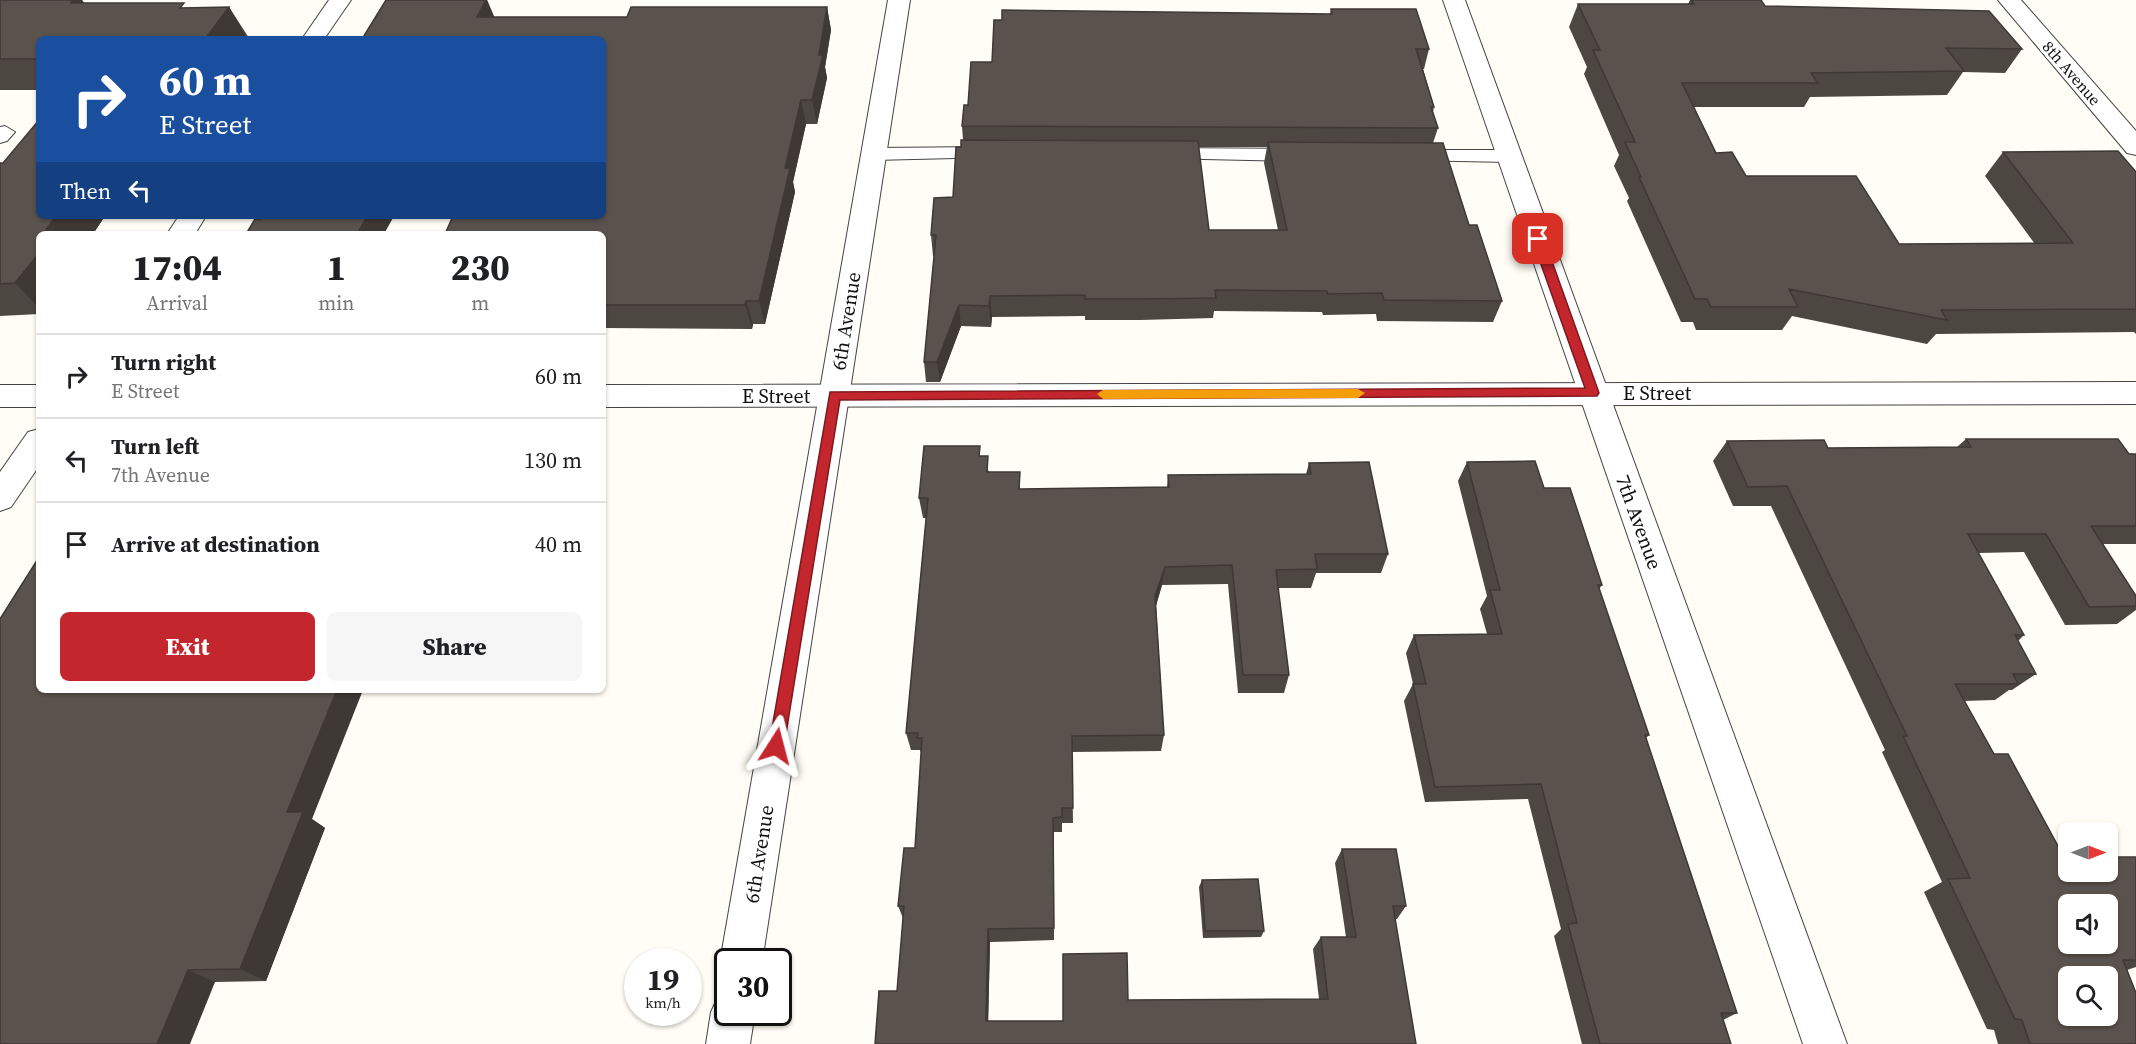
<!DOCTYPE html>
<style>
:root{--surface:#fff;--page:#f6f6f6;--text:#202124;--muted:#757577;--line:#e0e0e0;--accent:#c4262e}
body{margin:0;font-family:"Source Serif 4",serif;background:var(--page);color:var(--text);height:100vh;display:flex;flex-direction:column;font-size:22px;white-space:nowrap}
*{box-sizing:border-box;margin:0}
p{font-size:20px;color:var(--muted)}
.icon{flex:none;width:33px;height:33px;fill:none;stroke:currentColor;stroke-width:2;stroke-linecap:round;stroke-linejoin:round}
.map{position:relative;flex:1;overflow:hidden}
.side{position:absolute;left:36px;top:231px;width:570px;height:462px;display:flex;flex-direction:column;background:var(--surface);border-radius:9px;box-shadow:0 2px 4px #0004}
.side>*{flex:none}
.hud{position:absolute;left:36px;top:36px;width:570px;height:183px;border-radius:9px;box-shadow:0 2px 4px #0004;background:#1a4fa0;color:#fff;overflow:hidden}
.needle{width:39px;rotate:90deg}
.tools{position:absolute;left:2058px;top:822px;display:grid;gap:12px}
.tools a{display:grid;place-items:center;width:60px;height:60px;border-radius:9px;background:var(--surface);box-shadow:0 2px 4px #0004;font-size:30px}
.speed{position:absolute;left:624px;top:948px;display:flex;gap:12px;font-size:30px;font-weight:700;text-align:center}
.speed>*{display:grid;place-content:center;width:78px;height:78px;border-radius:50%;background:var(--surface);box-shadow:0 2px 4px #0004;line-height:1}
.speed small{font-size:15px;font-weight:400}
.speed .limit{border:3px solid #111;border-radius:9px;background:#fff;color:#111}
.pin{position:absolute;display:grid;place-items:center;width:51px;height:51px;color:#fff;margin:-26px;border-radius:12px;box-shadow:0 3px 9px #0006}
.me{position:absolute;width:66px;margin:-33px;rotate:9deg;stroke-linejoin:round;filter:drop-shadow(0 0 4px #0008)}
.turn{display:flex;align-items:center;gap:21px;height:126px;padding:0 24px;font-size:27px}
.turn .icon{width:78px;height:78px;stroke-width:2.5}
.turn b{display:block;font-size:42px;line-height:51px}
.then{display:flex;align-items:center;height:57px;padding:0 24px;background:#0003;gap:12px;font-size:22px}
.eta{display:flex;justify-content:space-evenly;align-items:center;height:102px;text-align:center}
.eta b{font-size:36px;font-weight:800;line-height:42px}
.button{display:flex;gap:12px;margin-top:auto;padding:12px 24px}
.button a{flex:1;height:69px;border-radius:9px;background:var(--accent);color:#fff;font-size:24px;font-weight:800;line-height:69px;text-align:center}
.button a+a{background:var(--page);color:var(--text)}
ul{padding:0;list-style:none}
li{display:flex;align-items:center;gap:18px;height:84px;padding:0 24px;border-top:2px solid var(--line)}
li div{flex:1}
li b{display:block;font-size:22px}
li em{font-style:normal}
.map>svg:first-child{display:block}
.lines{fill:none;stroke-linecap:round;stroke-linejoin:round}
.service-casing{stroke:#444;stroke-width:2}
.minor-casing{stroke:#444;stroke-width:2}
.tertiary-casing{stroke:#444;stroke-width:2}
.service{fill:#fff;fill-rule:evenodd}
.minor{fill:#fff;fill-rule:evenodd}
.tertiary{fill:#fff;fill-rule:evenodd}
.wall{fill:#4d4742;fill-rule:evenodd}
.shaded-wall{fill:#3f3936}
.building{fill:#5a524d;stroke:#3f3936;stroke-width:1.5;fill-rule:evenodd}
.route{fill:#c4262e;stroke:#7f191e;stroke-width:1.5}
.slow{fill:#f59e0b}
.labels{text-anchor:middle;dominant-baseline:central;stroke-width:6;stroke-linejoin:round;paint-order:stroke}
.far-street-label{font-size:16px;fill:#111;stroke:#fff}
.street-label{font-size:20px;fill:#111;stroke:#fff}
</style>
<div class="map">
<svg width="2136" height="1044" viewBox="0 0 2136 1044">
<rect width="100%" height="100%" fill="#fffdf5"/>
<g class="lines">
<defs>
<g id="service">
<path d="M 5,126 L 15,132 L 7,141 L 0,143 L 0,127 Z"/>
<path d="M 990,147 L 997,149 L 1000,153 L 997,157 L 873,160 L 866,158 L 863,154 L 866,150 L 873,148 Z"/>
<path d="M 1165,148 L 1299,149 L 1306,151 L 1309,155 L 1306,159 L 1299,161 L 1158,158 L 1155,154 L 1158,150 Z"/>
<path d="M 1414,150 L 1509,150 L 1516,152 L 1519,156 L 1516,160 L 1509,162 L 1407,160 L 1404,156 L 1407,152 Z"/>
</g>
<g id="minor">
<path d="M 329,0 L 351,0 L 324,39 L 302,39 Z"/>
<path d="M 888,0 L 910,0 L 762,962 L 728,962 L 728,977 L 720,962 Z"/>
<path d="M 1443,0 L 1465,0 L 1847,1044 L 1803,1044 Z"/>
<path d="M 1998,0 L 2021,0 L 2136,131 L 2136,155 L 2127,153 Z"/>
<path d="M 179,216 L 206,216 L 195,234 L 167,234 Z"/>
<path d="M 39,429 L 39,466 L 11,507 L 0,511 L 0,472 L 28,432 Z"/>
<path d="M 728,993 L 728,1012 L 755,1012 L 750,1044 L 706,1044 L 711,1012 L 718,997 Z"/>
</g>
<g id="tertiary">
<path d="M 2136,382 L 2136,404 L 603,407 L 603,385 Z"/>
<rect x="0" y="385" width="39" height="22"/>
</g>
</defs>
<use href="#service" class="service-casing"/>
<use href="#minor" class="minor-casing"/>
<use href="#tertiary" class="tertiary-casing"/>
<use href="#service" class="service"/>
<use href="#minor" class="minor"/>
<use href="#tertiary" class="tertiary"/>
</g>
<g class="wall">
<path d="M 0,0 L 82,0 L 84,3 L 187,8 L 229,7 L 249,38 L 39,39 L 39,90 L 0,90 Z"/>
<path d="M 386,0 L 487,0 L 494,17 L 627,17 L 827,7 L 831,30 L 825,67 L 827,78 L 817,124 L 806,124 L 793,182 L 795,192 L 765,324 L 753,324 L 752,329 L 603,328 L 603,216 Z"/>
<path d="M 1690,0 L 1761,0 L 1765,6 L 2022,49 L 2005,73 L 1963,72 L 1947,95 L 1810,97 L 1804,107 L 1694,107 L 1716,153 L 1746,176 L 1899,244 L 2035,244 L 1985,176 L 2003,152 L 2136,172 L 2136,334 L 2134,332 L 1936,334 L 1927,344 L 1792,316 L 1782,330 L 1696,330 L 1693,322 L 1681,322 L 1627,201 L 1629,198 L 1614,166 L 1619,155 L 1584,74 L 1587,67 L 1569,27 L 1578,4 L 1688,4 Z"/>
<path d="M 1331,9 L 1429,49 L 1424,69 L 1423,69 L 1434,107 L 1433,112 L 1438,128 L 1433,143 L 1502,301 L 1493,322 L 1377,321 L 1376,314 L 1323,315 L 1322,312 L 1214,311 L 1213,318 L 1141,320 L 1085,320 L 1085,316 L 992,317 L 991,327 L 961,326 L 940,382 L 926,382 L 924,362 L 934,256 L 933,256 L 931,235 L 953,197 L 961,147 L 963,140 L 962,126 L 968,105 L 992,62 L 1330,14 ZM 1198,147 L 1267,147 L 1264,163 L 1278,230 L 1209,230 Z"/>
<path d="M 0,163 L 3,163 L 39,216 L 105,216 L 93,234 L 39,234 L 39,314 L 0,316 Z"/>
<path d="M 1966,439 L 2136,454 L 2136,544 L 2103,544 L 2136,606 L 2136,610 L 2117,624 L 2065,625 L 2024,552 L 1978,553 L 2024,635 L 2018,641 L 2036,674 L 2012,690 L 2009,690 L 1995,700 L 1964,701 L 1994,754 L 2064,857 L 2136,857 L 2136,967 L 2127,970 L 2136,1044 L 1998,1044 L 1994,1030 L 1987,1029 L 1924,892 L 1942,882 L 1882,752 L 1885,750 L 1771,506 L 1733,506 L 1713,461 L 1727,441 L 1828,448 L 1957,447 Z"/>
<path d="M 981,456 L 989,472 L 1020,472 L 1020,489 L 1167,487 L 1168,475 L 1306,474 L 1309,463 L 1388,554 L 1381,573 L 1316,573 L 1311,588 L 1278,588 L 1289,675 L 1284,693 L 1238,693 L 1228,584 L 1162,585 L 1156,606 L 1164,735 L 1161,751 L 1072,752 L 1073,823 L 1062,823 L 1062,832 L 1054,832 L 1054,940 L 990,942 L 988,1021 L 1063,1021 L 1128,1000 L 1319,999 L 1313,949 L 1321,937 L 1346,937 L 1335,863 L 1342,849 L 1406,906 L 1397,919 L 1395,919 L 1416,1044 L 875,1044 L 897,991 L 903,918 L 898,906 L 915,848 L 921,753 L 920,750 L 911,750 L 906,733 L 926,518 L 923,518 L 919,498 Z"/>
<path d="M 1467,462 L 1544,488 L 1602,585 L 1599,589 L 1649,735 L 1646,738 L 1737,1013 L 1723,1020 L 1731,1044 L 1582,1044 L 1554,936 L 1561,929 L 1528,799 L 1425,802 L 1404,701 L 1413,684 L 1406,653 L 1414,635 L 1487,634 L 1480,609 L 1487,596 L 1458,481 Z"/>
<path d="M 312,819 L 325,828 L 266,981 L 215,982 L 0,1044 Z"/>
<path d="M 1202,880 L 1264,931 L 1261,937 L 1203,938 L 1199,887 Z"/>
</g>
<g class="shaded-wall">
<path d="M 73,0 L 82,0 L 100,26 L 71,3 Z"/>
<path d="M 486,0 L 487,0 L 497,23 L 477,17 Z"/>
<path d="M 229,7 L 248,39 L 205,39 Z"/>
<path d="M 827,7 L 831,30 L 825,67 L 827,78 L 817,124 L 812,100 Z"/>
<path d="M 801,100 L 806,124 L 793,182 L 795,192 L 765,324 L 759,301 L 785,168 Z"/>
<path d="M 56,216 L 105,216 L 93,234 L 43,234 Z"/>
<path d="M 367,216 L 394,216 L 384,234 L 357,234 Z"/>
<path d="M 39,253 L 39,308 L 15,283 Z"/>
<path d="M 990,296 L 992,317 L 991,327 L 989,306 Z"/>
<path d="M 746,301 L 753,324 L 752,329 L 745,305 Z"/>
<path d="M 959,305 L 961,326 L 940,382 L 937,362 Z"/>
<path d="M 1165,567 L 1162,585 L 1153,615 L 1155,596 Z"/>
<path d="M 337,690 L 363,690 L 312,819 L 325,828 L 266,981 L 240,969 L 287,812 Z"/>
<path d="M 988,929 L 990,942 L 988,1031 L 986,1021 Z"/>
<path d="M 188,970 L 215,982 L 190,1044 L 157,1044 Z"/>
</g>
<g class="building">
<path d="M 0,0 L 73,0 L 71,3 L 184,3 L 180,8 L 229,7 L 205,39 L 39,39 L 39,59 L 0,59 Z"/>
<path d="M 386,0 L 486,0 L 477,17 L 627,17 L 631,7 L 827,7 L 819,55 L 823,55 L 812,100 L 801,100 L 785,168 L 790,168 L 759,301 L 746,301 L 745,305 L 603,305 L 603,234 L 445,234 L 453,216 L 603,216 L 603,39 L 362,39 Z"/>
<path d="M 1691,0 L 1761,0 L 1765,6 L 1989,11 L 2022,49 L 1946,48 L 1964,71 L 1811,73 L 1818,83 L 1682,83 L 1716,153 L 1732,152 L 1746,176 L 1856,176 L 1899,244 L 2073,243 L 2003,152 L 2118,151 L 2136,172 L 2136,309 L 1941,310 L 1947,320 L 1789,289 L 1798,307 L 1711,307 L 1707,299 L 1695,299 L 1639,177 L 1641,177 L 1625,142 L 1635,142 L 1593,50 L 1600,50 L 1578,4 L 1694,4 Z"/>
<path d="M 1331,9 L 1416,9 L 1429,49 L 1416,49 L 1434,107 L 1431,107 L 1438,128 L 962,126 L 964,105 L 968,105 L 971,62 L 992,62 L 994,20 L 1002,20 L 1002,10 L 1332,14 Z"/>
<path d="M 39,120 L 39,216 L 56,216 L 43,234 L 39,234 L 39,253 L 15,283 L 0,284 L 0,163 L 3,163 Z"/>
<path d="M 961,140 L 1198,141 L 1209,230 L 1287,230 L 1268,142 L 1443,143 L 1469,225 L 1477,225 L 1502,301 L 1384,300 L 1382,293 L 1328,294 L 1327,291 L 1215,290 L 1216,298 L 1143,299 L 1085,299 L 1085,295 L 990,296 L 989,306 L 959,305 L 937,362 L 924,362 L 936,235 L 931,235 L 934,198 L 953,197 L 956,147 L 961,147 Z"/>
<path d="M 263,216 L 367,216 L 357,234 L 246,234 L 255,219 L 261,219 Z"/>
<path d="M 1966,439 L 2118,439 L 2129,454 L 2136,454 L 2136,526 L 2091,526 L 2136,596 L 2136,606 L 2089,607 L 2046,534 L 1968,534 L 2024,635 L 2015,635 L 2036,674 L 2013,674 L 2018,684 L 1955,684 L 1994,754 L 2008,754 L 2064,857 L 2068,857 L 2068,872 L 2108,872 L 2108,857 L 2136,857 L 2136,960 L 2123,960 L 2136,993 L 2136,1044 L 2030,1044 L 2022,1020 L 2015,1019 L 1948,879 L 1970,878 L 1903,736 L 1907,736 L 1787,486 L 1748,487 L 1727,441 L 1824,440 L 1828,448 L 1971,447 ZM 2068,904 L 2108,904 L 2108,944 L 2068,944 ZM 2068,976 L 2108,976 L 2108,1016 L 2068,1016 Z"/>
<path d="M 924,446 L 980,446 L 979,456 L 988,456 L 987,472 L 1020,472 L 1019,489 L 1169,487 L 1168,475 L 1311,474 L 1309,463 L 1369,462 L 1388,554 L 1315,554 L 1317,569 L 1276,570 L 1289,675 L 1243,675 L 1232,565 L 1165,567 L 1155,596 L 1164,735 L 1072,736 L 1073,808 L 1062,808 L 1062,817 L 1053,818 L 1054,928 L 988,929 L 986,1021 L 1063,1021 L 1063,954 L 1127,953 L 1128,1000 L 1328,999 L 1321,937 L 1356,937 L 1342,849 L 1396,849 L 1406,906 L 1393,906 L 1416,1044 L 875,1044 L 879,991 L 897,991 L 904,906 L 898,906 L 904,848 L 915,848 L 922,738 L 917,738 L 918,733 L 906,733 L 928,498 L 919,498 Z"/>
<path d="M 1535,461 L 1544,488 L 1570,488 L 1602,585 L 1598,585 L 1649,735 L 1645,735 L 1737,1013 L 1721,1013 L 1731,1044 L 1600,1044 L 1568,924 L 1577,923 L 1541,784 L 1435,787 L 1413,684 L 1426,684 L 1414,635 L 1502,634 L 1490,590 L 1500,590 L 1467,462 Z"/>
<path d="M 39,557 L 39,690 L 337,690 L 287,812 L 303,812 L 240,969 L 188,970 L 157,1044 L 0,1044 L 0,619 Z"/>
<path d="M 1258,879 L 1264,931 L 1205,931 L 1202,880 Z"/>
</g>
<path class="route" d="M 1538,235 L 1544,239 L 1599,393 L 1597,396 L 840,400 L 784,746 L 782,751 L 776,753 L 771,751 L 769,746 L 830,392 L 1585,388 L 1532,239 Z"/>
<path class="slow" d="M 1358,389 L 1365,393 L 1358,398 L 1103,399 L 1097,394 L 1103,390 Z"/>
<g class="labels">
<g class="far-street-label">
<text transform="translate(2072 73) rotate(49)">8th Avenue</text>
</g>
<g class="street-label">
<text transform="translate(846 321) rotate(-81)">6th Avenue</text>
<text x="1657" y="393">E Street</text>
<text x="776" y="396">E Street</text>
<text transform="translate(1639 522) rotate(70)">7th Avenue</text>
<text transform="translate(759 854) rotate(-81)">6th Avenue</text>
</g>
</g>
</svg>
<div class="tools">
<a><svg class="needle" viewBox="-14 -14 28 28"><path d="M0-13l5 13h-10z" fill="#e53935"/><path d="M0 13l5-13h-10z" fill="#757577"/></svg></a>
<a><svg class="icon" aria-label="sound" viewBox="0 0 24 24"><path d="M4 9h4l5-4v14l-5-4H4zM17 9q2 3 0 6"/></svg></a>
<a><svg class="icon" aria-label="search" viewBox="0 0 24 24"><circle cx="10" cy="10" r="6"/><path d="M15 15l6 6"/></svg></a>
</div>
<div class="speed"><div>19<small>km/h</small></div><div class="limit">30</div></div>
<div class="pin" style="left:1538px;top:239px;background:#d93025"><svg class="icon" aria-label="arrive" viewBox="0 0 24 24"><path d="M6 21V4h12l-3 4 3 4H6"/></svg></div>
<svg class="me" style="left:776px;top:746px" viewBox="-20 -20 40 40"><path d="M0-17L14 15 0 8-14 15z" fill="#c4262e" stroke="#fff" stroke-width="4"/></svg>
<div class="hud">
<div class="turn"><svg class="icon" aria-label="right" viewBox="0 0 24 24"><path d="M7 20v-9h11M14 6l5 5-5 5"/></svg><div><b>60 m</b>E Street</div></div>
<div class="then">Then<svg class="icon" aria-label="left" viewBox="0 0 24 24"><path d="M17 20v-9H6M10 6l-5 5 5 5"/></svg></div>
</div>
<section class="side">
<div class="eta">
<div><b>17:04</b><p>Arrival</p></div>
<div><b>1</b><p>min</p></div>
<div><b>230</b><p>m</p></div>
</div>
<ul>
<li><svg class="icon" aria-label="right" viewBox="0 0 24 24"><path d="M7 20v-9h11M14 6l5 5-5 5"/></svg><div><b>Turn right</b><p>E Street</p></div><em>60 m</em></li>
<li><svg class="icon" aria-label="left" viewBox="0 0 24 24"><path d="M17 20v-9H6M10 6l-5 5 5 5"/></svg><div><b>Turn left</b><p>7th Avenue</p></div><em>130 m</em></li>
<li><svg class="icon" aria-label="arrive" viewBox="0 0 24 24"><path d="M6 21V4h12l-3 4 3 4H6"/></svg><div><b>Arrive at destination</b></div><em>40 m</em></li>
</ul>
<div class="button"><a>Exit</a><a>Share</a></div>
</section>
</div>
